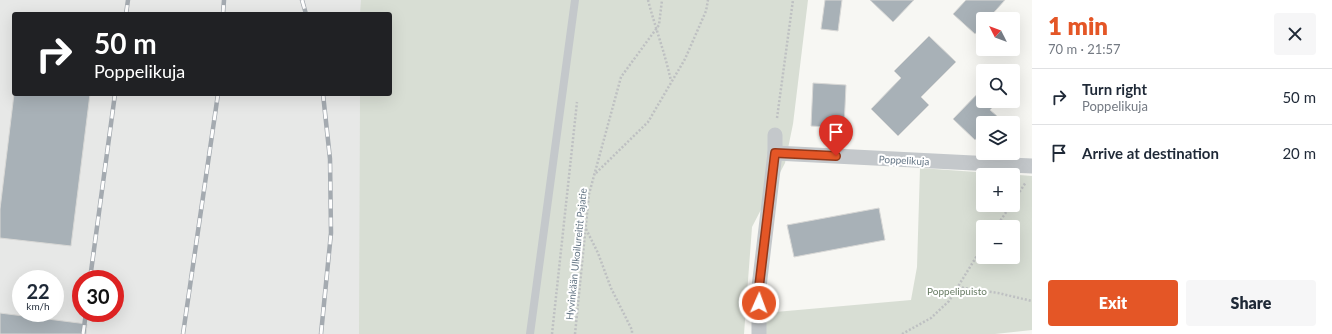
<!DOCTYPE html>
<meta charset="utf-8">
<style>
:root{--surface:#fff;--page:#f6f6f7;--text:#1f2937;--muted:#747a83;--line:#e0e1e3;--accent:#e45626}
body{margin:0;font-family:Lato,sans-serif;background:var(--page);color:var(--text);height:100vh;display:flex;flex-direction:column;font-size:15px;white-space:nowrap}
*{box-sizing:border-box;margin:0}
p{font-size:13px;color:var(--muted)}
.icon{flex:none;width:22px;height:22px;fill:none;stroke:currentColor;stroke-width:2;stroke-linecap:round;stroke-linejoin:round}
.map{position:relative;flex:1;overflow:hidden}
.sheet{display:flex;flex-direction:column;background:var(--surface);width:300px}
.sheet>*{flex:none}
.top-card{position:absolute;left:12px;top:12px;width:380px;height:84px;border-radius:4px;box-shadow:0 4px 16px #0002;background:#202124;color:#fff;overflow:hidden}
.needle{width:26px;rotate:312deg}
.tools{position:absolute;left:976px;top:12px;display:grid;gap:8px}
.tools a{display:grid;place-items:center;width:44px;height:44px;border-radius:4px;background:var(--surface);box-shadow:0 4px 16px #0002;font-size:20px}
.speed{position:absolute;left:12px;top:270px;display:flex;gap:8px;font-size:20px;font-weight:700;text-align:center}
.speed>*{display:grid;place-content:center;width:52px;height:52px;border-radius:50%;background:var(--surface);box-shadow:0 4px 16px #0002;line-height:1}
.speed small{font-size:10px;font-weight:400}
.speed .limit{border:6px solid #d22;background:#fff;color:#111}
.pin{position:absolute;display:grid;place-items:center;width:34px;height:34px;color:#fff;margin:-41px -17px;border-radius:50% 50% 50% 0;rotate:-45deg;box-shadow:0 0 4px #0007}
.pin .icon{rotate:45deg}
.me{position:absolute;width:44px;margin:-22px;rotate:2deg;stroke-linejoin:round;filter:drop-shadow(0 0 3px #0008)}
.turn{display:flex;align-items:center;gap:14px;height:84px;padding:0 16px;font-size:18px}
.turn .icon{width:52px;height:52px;stroke-width:2.5}
.turn b{display:block;font-size:28px;line-height:34px}
.round{display:grid;place-items:center;flex:none;width:42px;height:42px;border-radius:4px;background:var(--page)}
.overview{display:flex;align-items:center;justify-content:space-between;height:68px;padding:0 16px}
h1{font-size:24px;font-weight:800;line-height:30px;color:var(--accent)}
.action{display:flex;gap:8px;margin-top:auto;padding:8px 16px}
.action a{flex:1;height:46px;border-radius:4px;background:var(--accent);color:#fff;font-size:16px;font-weight:800;line-height:46px;text-align:center}
.action a+a{background:var(--page);color:var(--text)}
ul{padding:0;list-style:none}
li{display:flex;align-items:center;gap:12px;height:56px;padding:0 16px;border-top:1px solid var(--line)}
li div{flex:1}
li b{display:block;font-size:15px}
li em{font-style:normal}
main{display:flex;flex:1;min-height:0}
.map>svg:first-child{display:block}
.built{fill:#e7e8e7;fill-rule:evenodd}
.green{fill:#d8ded4;fill-rule:evenodd}
.building{fill:#a8b1b7;stroke:#d8d8d6}
.lines{fill:none;stroke-linecap:round;stroke-linejoin:round}
.path{stroke:#bec0c2;stroke-width:2.5;stroke-dasharray:2 2;stroke-linecap:butt}
.lane{stroke:#c4c8cb;stroke-width:8}
.street{stroke:#c4c8cb;stroke-width:15}
.rail-casing{stroke:#a4aab0;stroke-width:4.5}
.rail{stroke:#fff;stroke-width:3;stroke-dasharray:9;stroke-linecap:butt}
.route-casing{stroke:#943819;stroke-width:10}
.route{stroke:#e45626;stroke-width:7}
.labels{text-anchor:middle;dominant-baseline:central;stroke-width:4;stroke-linejoin:round;paint-order:stroke}
.street-label{font-size:10px;fill:#657685;stroke:#fff}
.park-label{font-size:10px;fill:#687c64;stroke:#fff}
</style>
<main>
<div class="map">
<svg width="1032" height="334" viewBox="0 0 1032 334">
<rect width="100%" height="100%" fill="#f7f7f3"/>
<path class="built" d="M 0,0 L 581,0 L 538,334 L 0,334 ZM 14,14 L 390,14 L 390,94 L 14,94 ZM 21,279 L 55,279 L 55,313 L 21,313 ZM 81,279 L 115,279 L 115,313 L 81,313 Z"/>
<g class="green">
<path d="M 361,0 L 808,0 L 793,124 L 785,163 L 752,227 L 744,334 L 359,334 L 360,94 L 390,94 L 390,14 L 360,14 Z"/>
<path d="M 920,168 L 1032,176 L 1032,330 L 995,334 L 764,334 L 764,313 L 911,300 L 917,267 ZM 983,175 L 1013,175 L 1013,205 L 983,205 ZM 983,227 L 1013,227 L 1013,257 L 983,257 Z"/>
</g>
<g class="building">
<path d="M 825,0 L 842,0 L 838,31 L 821,29 Z"/>
<path d="M 870,0 L 914,0 L 893,22 Z"/>
<path d="M 966,0 L 1005,0 L 988,19 L 983,19 L 983,25 L 975,34 L 953,14 Z"/>
<path d="M 929,36 L 956,62 L 921,97 L 929,105 L 898,136 L 871,109 L 901,78 L 894,71 Z"/>
<path d="M 813,83 L 846,85 L 844,128 L 811,126 Z"/>
<path d="M 983,88 L 983,101 L 998,101 L 990,110 L 997,116 L 990,123 L 983,123 L 983,131 L 975,140 L 953,119 Z"/>
<path d="M 14,94 L 90,94 L 71,246 L 0,238 L 0,209 Z"/>
<path d="M 879,208 L 885,240 L 794,257 L 787,225 Z"/>
<path d="M 0,313 L 87,324 L 86,334 L 0,334 Z"/>
</g>
<g class="lines">
<g class="path">
<path d="M 648,0 C 655,27 665,53 671,81"/>
<path d="M 777,118 L 793,0"/>
<path d="M 596,173 L 648,122 L 685,59 L 706,11 L 708,0"/>
<path d="M 1013,202 L 1026,182"/>
<path d="M 996,227 L 1011,205"/>
<path d="M 586,229 L 598,253 L 611,288 L 632,330 L 632,334"/>
<path d="M 958,287 L 998,293 L 1032,301"/>
<path d="M 552,334 L 577,102"/>
<path d="M 575,334 L 589,194 L 621,77 L 659,25 L 662,0"/>
<path d="M 902,334 L 931,318 L 949,301 L 983,246"/>
</g>
<path class="lane" d="M 530,334 L 575,0"/>
<g class="street">
<path d="M 775,153 L 1032,166"/>
<path d="M 759,334 L 759,287 L 775,153 L 775,135"/>
</g>
<defs>
<g id="rail">
<path d="M 302,0 L 306,14"/>
<path d="M 126,14 L 128,0"/>
<path d="M 223,14 L 224,0"/>
<path d="M 90,279 L 115,94"/>
<path d="M 83,334 L 86,313"/>
<path d="M 183,334 L 218,94"/>
<path d="M 321,334 L 331,233 L 330,159 L 323,94"/>
</g>
</defs>
<use href="#rail" class="rail-casing"/>
<use href="#rail" class="rail"/>
</g>
<g class="lines">
<defs>
<path id="route" d="M 759,303 L 759,287 L 775,153 L 836,156"/>
</defs>
<use href="#route" class="route-casing"/>
<use href="#route" class="route"/>
</g>
<g class="labels">
<g class="street-label">
<text transform="translate(904 160) rotate(3)">Poppelikuja</text>
<text transform="translate(576 254) rotate(-84)">Hyvinkään Ulkoilureitit Pajatie</text>
</g>
<g class="park-label">
<text x="957" y="291">Poppelipuisto</text>
</g>
</g>
</svg>
<div class="tools">
<a><svg class="needle" viewBox="-14 -14 28 28"><path d="M0-13l5 13h-10z" fill="#e53935"/><path d="M0 13l5-13h-10z" fill="#747a83"/></svg></a>
<a><svg class="icon" aria-label="search" viewBox="0 0 24 24"><circle cx="10" cy="10" r="6"/><path d="M15 15l6 6"/></svg></a>
<a><svg class="icon" aria-label="layers" viewBox="0 0 24 24"><path d="M12 4l9 5-9 5-9-5zM3 14l9 5 9-5"/></svg></a>
<a>+</a>
<a>−</a>
</div>
<div class="speed"><div>22<small>km/h</small></div><div class="limit">30</div></div>
<div class="pin" style="left:836px;top:156px;background:#d93025"><svg class="icon" aria-label="arrive" viewBox="0 0 24 24"><path d="M6 21V4h12l-3 4 3 4H6"/></svg></div>
<svg class="me" style="left:759px;top:303px" viewBox="-20 -20 40 40"><circle r="17" fill="#e45626" stroke="#fff" stroke-width="3"/><path d="M0-11L8 9 0 5-8 9z" fill="#fff"/></svg>
<div class="top-card">
<div class="turn"><svg class="icon" aria-label="right" viewBox="0 0 24 24"><path d="M7 20v-9h11M14 6l5 5-5 5"/></svg><div><b>50 m</b>Poppelikuja</div></div>
</div>
</div>
<section class="sheet">
<div class="overview"><div><h1>1 min</h1><p>70 m · 21:57</p></div><a class="round"><svg class="icon" aria-label="close" viewBox="0 0 24 24"><path d="M6 6l12 12M18 6L6 18"/></svg></a></div>
<ul>
<li><svg class="icon" aria-label="right" viewBox="0 0 24 24"><path d="M7 20v-9h11M14 6l5 5-5 5"/></svg><div><b>Turn right</b><p>Poppelikuja</p></div><em>50 m</em></li>
<li><svg class="icon" aria-label="arrive" viewBox="0 0 24 24"><path d="M6 21V4h12l-3 4 3 4H6"/></svg><div><b>Arrive at destination</b></div><em>20 m</em></li>
</ul>
<div class="action"><a>Exit</a><a>Share</a></div>
</section>
</main>
